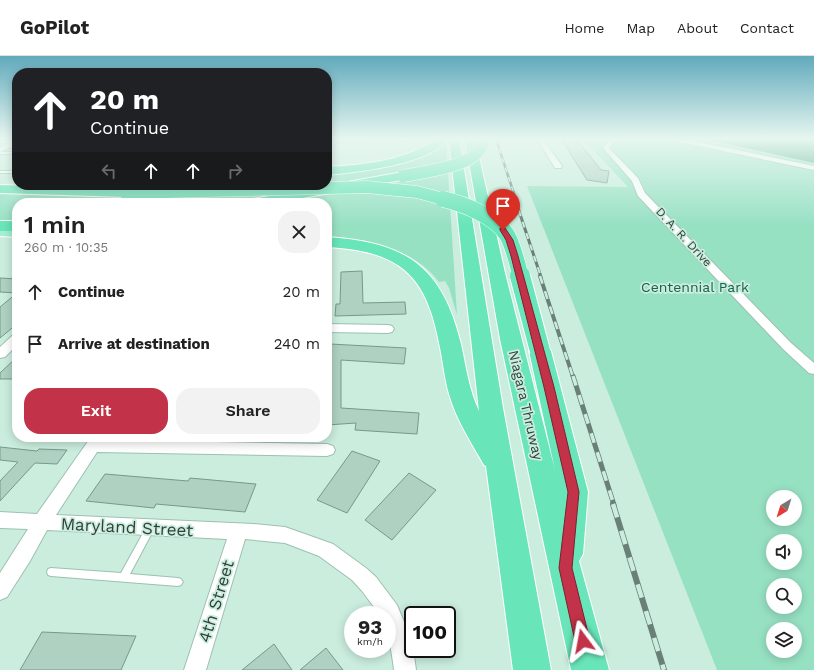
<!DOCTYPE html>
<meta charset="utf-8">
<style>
:root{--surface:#fff;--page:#f2f2f2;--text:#222;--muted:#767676;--line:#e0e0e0;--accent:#c23248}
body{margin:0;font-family:"Work Sans",sans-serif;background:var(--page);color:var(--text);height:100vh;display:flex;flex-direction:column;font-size:15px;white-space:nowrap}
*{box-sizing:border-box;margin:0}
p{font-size:13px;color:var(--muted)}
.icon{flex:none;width:22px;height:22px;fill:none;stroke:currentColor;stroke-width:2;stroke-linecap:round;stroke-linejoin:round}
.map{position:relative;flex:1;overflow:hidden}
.drawer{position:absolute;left:12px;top:142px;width:320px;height:244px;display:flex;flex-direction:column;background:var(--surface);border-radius:16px;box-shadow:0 2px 10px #0003}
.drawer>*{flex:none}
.banner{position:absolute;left:12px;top:12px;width:320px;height:122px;border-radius:16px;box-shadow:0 2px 10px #0003;background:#202124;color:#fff;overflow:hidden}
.needle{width:26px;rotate:218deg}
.fabs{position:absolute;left:766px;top:434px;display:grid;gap:8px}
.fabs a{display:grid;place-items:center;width:36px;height:36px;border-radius:50%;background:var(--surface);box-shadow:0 2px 10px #0003;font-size:20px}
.speed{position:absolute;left:344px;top:550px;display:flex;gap:8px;font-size:20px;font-weight:700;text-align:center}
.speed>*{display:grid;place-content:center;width:52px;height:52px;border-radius:50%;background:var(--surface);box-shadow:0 2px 10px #0003;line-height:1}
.speed small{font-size:10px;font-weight:400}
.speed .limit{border:2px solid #111;border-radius:6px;background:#fff;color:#111}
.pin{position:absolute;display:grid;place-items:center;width:34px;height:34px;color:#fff;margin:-41px -17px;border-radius:50% 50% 50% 0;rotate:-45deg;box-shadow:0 0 4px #0007}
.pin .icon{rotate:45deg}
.me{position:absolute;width:44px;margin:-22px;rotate:347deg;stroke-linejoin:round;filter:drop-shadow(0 0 3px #0008)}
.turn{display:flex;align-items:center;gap:14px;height:84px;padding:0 12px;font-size:18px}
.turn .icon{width:52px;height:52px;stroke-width:2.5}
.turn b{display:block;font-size:28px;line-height:34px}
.lanes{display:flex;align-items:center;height:38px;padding:0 12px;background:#0003;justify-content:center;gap:20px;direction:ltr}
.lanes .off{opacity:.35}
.round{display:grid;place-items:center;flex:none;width:42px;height:42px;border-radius:16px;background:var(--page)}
.summary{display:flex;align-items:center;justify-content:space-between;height:68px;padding:0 12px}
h1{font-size:24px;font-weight:600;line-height:30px}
.button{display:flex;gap:8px;margin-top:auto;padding:8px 12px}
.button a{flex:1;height:46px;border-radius:16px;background:var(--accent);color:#fff;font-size:16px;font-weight:600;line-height:46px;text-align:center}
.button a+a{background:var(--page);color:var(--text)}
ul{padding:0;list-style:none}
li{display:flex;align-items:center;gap:12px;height:52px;padding:0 12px}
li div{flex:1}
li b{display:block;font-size:15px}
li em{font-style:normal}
header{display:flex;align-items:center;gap:24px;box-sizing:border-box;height:56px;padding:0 20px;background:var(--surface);border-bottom:1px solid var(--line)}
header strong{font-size:19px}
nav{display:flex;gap:22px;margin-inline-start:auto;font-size:14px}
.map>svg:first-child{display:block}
.green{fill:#97e1c3;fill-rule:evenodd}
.water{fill:#369c7a}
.building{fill:#aed1c2;stroke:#77998a}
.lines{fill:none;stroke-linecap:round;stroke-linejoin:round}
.service-casing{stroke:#9dc0b1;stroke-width:2}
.minor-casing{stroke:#9dc0b1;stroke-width:2}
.primary-casing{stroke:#fff;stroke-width:2}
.motorway-casing{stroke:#fff;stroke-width:2}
.service{fill:#fff;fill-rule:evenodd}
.minor{fill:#fff;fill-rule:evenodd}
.primary{fill:#a4efd5;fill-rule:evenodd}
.motorway{fill:#68e5b9;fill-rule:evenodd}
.rail-far4-casing{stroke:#6a8077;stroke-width:2.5}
.rail-far3-casing{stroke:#6a8077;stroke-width:3}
.rail-far2-casing{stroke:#6a8077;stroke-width:4}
.rail-far1-casing{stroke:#6a8077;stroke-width:5}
.rail-casing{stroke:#6a8077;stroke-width:6}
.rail-far4{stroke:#caedde;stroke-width:1.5;stroke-dasharray:5;stroke-linecap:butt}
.rail-far3{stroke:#caedde;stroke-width:2;stroke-dasharray:6;stroke-linecap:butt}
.rail-far2{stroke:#caedde;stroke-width:2.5;stroke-dasharray:8;stroke-linecap:butt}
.rail-far1{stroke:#caedde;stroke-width:3.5;stroke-dasharray:10;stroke-linecap:butt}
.rail{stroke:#caedde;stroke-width:4.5;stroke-dasharray:14;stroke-linecap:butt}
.motorway-bridge-far2-casing{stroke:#fff;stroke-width:13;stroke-linecap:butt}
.motorway-bridge-far1-casing{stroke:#fff;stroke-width:17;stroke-linecap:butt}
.motorway-bridge-casing{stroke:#fff;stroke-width:22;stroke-linecap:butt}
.motorway-bridge-far2{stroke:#68e5b9;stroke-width:12}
.motorway-bridge-far1{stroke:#68e5b9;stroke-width:16}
.motorway-bridge{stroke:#68e5b9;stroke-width:20}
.route{fill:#c23248;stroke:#7e202f}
.labels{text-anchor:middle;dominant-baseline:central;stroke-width:3.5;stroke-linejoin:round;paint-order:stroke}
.far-street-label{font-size:12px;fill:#313f39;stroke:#caedde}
.park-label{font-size:14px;fill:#17634b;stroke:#caedde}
.street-label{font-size:14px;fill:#313f39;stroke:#caedde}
.near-street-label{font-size:17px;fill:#313f39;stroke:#caedde}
</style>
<header>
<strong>GoPilot</strong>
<nav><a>Home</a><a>Map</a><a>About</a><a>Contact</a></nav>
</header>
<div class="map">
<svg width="814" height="614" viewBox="0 0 814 614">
<rect width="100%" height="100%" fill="#caedde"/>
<g class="green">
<path d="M 583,83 L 709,83 L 814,107 L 814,614 L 717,614 L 527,130 L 628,131 ZM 773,441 L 795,441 L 795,463 L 773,463 ZM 773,485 L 795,485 L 795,507 L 773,507 ZM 773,529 L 795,529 L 795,551 L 773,551 ZM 773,573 L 795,573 L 795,595 L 773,595 Z"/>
<path d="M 446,86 L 457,259 L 449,232 L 445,225 L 439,226 C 414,192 367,184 327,180 L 327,147 L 277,147 L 383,127 L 347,126 L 229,147 L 17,147 L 17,167 L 0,167 L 0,136 L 123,141 L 56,133 L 129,129 L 327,129 L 327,116 L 428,96 Z"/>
</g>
<path class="water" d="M 705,83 L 814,83 L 814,107 Z"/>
<g class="building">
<path d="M 562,84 L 577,84 L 601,114 L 609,115 L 607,127 L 587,124 Z"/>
<path d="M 362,215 L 363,247 L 405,246 L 406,258 L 335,260 L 336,248 L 340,248 L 341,216 Z"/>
<path d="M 0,222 L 17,223 L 17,237 L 0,236 Z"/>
<path d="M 17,237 L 17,268 L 0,282 L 0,251 Z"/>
<path d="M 330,288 L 406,292 L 404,308 L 341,304 L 341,352 L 419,357 L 417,378 L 355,374 L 356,367 L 327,369 L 327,296 Z"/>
<path d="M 17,301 L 17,323 L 0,323 L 0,317 Z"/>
<path d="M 0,391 L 37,395 L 39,393 L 67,394 L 57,408 L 35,407 L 0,445 L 0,425 L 18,406 L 0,404 Z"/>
<path d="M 352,395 L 380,405 L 347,457 L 317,444 Z"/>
<path d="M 409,417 L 436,434 L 392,484 L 365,464 Z"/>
<path d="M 105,418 L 188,425 L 190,422 L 256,428 L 245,456 L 156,448 L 154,452 L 86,445 Z"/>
<path d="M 42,576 L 136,580 L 121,614 L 20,614 Z"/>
<path d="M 274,588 L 292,614 L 242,614 Z"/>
<path d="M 326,592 L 343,614 L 300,614 Z"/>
</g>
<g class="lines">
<defs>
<g id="service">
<path d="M 0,85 L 16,85 L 17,87 L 0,87 Z"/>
<path d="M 5,90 L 17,90 L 17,92 L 6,92 Z"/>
<rect x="0" y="96" width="17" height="2"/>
<rect x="0" y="115" width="17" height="2"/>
<path d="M 150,469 L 153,470 L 154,473 L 130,518 L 178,522 L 181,523 L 183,526 L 181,529 L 178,530 L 51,520 L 48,519 L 47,516 L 48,513 L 51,512 L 121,517 L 147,470 Z"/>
</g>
<g id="minor">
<path d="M 17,83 L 17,88 L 0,96 L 0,91 Z"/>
<path d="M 327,83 L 411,83 C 402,89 342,85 327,85 Z"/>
<path d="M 537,83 L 543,83 L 562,110 L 561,112 L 555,112 Z"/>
<path d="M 614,83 L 623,83 L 612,87 L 609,92 L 638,122 L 645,137 L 791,287 L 814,307 L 814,318 L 809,317 L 783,293 L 638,140 L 632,125 L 603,92 L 608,85 Z"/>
<path d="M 672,83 L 684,83 L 814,110 L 814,114 L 675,85 Z"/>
<path d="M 327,268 L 388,269 L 392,270 L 394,273 L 392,276 L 388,277 L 327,276 Z"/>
<path d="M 17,278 L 17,289 L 5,301 L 0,302 L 0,291 L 13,279 Z"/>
<path d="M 91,381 L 107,381 L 105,384 L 327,388 L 333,390 L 335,394 L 333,398 L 327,400 L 97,396 L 56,459 L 254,468 L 285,471 L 333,488 L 366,512 L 376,521 L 397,549 L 412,585 L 416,614 L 394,614 C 392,595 387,578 387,559 L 380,559 L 362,535 L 352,524 L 319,500 L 285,487 L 245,483 L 206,614 L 184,614 L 227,483 L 47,474 L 30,505 L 7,541 L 0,544 L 0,517 L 28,473 L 0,472 L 0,456 L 37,458 Z"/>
</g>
<path id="primary" d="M 0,172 L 17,173 L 17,181 L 0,180 Z"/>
<g id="motorway">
<path d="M 436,83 L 448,83 C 429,109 358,116 327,119 L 327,111 C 364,109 405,105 436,83 Z"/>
<path d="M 449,83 L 459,83 L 503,352 L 551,614 L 513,614 L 486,410 L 484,409 C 471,386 456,363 449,338 C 444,321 443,304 439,287 C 426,217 398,195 327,191 L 327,181 C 406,186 442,210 461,288 C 466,311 469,334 479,355 Z"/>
<path d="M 465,83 L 475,83 L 505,217 L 555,414 L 529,295 L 532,290 L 540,288 L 548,290 L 551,295 L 588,436 L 583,498 L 579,505 L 609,614 L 571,614 L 500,283 Z"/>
<path d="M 403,116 L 407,117 L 409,120 L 407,123 L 275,147 L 245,147 L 247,144 L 252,143 Z"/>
<path d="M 0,129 L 125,133 L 130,134 L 132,137 L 130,140 L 125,141 L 0,137 Z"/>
<rect x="0" y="165" width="17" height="10"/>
</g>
</defs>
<use href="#service" class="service-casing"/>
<use href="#minor" class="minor-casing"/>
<use href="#primary" class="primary-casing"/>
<use href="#motorway" class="motorway-casing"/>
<use href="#service" class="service"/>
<use href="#minor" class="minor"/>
<use href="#primary" class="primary"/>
<use href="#motorway" class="motorway"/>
<defs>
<path id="rail-far4" d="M 496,83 L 516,144"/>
<path id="rail-far3" d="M 515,143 L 541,221"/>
<path id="rail-far2" d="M 540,220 L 573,321"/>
<path id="rail-far1" d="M 573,320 L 614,449"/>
<path id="rail" d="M 613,448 L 664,614"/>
</defs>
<use href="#rail-far4" class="rail-far4-casing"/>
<use href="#rail-far3" class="rail-far3-casing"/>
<use href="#rail-far2" class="rail-far2-casing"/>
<use href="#rail-far1" class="rail-far1-casing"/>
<use href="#rail" class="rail-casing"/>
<use href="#rail-far4" class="rail-far4"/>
<use href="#rail-far3" class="rail-far3"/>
<use href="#rail-far2" class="rail-far2"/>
<use href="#rail-far1" class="rail-far1"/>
<use href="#rail" class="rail"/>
<defs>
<g id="motorway-bridge-far2">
<path d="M 403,120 C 423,116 471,111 481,92 C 483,90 483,86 483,83"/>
<path d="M 125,137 L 367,131 L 417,136 L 447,144"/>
</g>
<path id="motorway-bridge-far1" d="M 443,143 C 464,148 495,160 507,179 C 514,191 517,208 521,221"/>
<path id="motorway-bridge" d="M 520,220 L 540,295"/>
</defs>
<use href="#motorway-bridge-far2" class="motorway-bridge-far2-casing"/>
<use href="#motorway-bridge-far1" class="motorway-bridge-far1-casing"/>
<use href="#motorway-bridge" class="motorway-bridge-casing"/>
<use href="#motorway-bridge-far2" class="motorway-bridge-far2"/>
<use href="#motorway-bridge-far1" class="motorway-bridge-far1"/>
<use href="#motorway-bridge" class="motorway-bridge"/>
</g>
<linearGradient id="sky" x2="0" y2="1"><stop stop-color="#61aabc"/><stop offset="0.49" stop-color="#e7f7f0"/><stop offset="1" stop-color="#e7f7f0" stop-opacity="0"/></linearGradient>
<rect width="814" height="169" fill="url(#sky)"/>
<path class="route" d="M 500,172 L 505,172 L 513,184 L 518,200 L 554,331 L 579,436 L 572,512 L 590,585 L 588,590 L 583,592 L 578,590 L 575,585 L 559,512 L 568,436 L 544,331 L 511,200 L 506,184 L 500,174 Z"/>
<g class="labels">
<g class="far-street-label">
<text transform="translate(684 181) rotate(47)">D. A. R. Drive</text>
</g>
<g class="park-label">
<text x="695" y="231">Centennial Park</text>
</g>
<g class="street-label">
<text transform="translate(526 349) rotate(77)">Niagara Thruway</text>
</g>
<g class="near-street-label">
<text transform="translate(127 471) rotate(3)">Maryland Street</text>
<text transform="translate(216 545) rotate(-73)">4th Street</text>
</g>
</g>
</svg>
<div class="fabs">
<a><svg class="needle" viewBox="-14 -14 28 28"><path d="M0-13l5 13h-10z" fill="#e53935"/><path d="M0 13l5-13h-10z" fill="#767676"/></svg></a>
<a><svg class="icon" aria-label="sound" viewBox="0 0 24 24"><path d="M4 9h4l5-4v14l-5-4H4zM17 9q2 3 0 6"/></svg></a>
<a><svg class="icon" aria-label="search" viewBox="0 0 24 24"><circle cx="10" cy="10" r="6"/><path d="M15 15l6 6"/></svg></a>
<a><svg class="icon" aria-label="layers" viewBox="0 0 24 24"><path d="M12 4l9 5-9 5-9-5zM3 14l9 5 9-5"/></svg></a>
</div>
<div class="speed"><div>93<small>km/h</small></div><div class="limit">100</div></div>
<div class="pin" style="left:503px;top:174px;background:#d93025"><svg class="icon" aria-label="arrive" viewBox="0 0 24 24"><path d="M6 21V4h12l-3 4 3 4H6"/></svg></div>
<svg class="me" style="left:583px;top:585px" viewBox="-20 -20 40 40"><path d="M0-17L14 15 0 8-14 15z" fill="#c23248" stroke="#fff" stroke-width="4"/></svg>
<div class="banner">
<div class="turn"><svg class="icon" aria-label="ahead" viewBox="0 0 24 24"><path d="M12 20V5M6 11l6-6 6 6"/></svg><div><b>20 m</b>Continue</div></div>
<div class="lanes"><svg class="icon off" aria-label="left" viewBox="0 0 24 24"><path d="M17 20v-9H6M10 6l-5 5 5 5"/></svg><svg class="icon" aria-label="ahead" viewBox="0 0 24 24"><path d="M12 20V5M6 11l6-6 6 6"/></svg><svg class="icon" aria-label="ahead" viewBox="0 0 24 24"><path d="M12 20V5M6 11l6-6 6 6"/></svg><svg class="icon off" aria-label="right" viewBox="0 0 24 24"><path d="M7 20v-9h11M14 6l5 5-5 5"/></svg></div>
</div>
<section class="drawer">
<div class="summary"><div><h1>1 min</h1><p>260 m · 10:35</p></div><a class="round"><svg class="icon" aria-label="close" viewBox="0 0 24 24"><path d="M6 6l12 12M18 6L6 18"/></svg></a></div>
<ul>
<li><svg class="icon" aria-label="ahead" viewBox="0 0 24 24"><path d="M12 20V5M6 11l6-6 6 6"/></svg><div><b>Continue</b></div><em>20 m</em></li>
<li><svg class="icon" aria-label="arrive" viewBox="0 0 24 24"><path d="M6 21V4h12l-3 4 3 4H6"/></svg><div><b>Arrive at destination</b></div><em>240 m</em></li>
</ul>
<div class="button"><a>Exit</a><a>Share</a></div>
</section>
</div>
